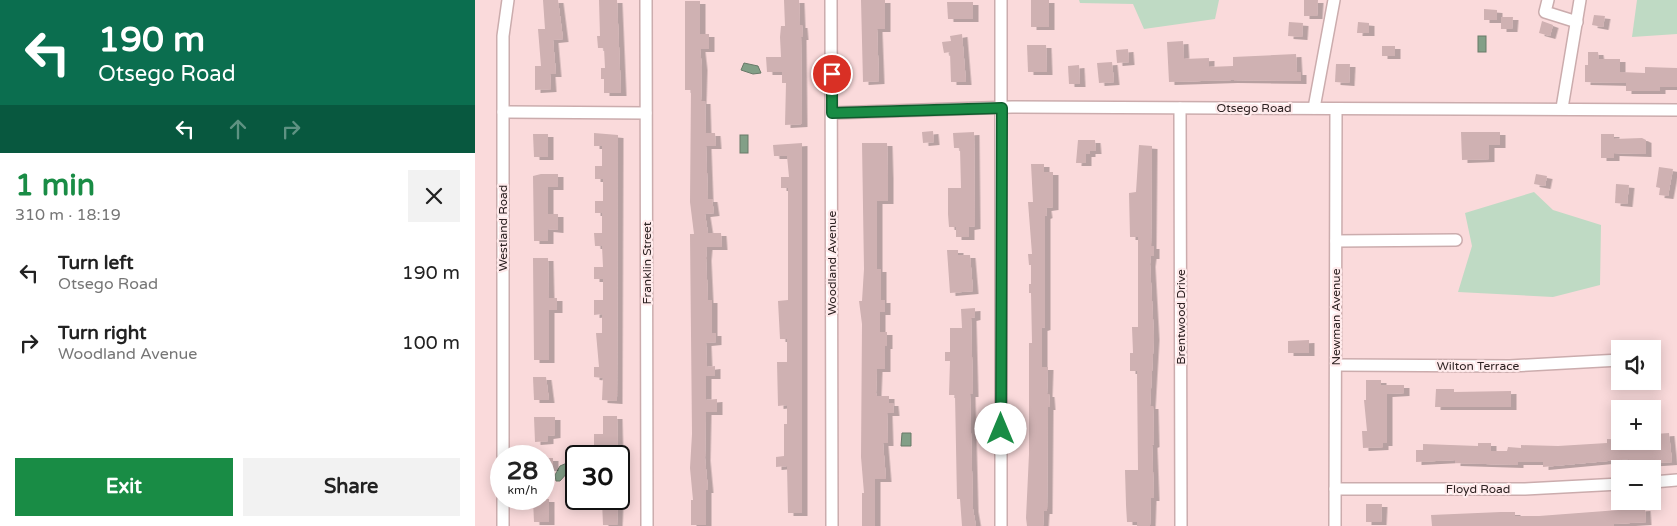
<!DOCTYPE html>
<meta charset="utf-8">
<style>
:root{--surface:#fff;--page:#f2f2f2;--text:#222;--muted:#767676;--accent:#198c45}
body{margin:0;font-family:"Varela Round",sans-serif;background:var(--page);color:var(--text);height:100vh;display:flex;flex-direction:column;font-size:19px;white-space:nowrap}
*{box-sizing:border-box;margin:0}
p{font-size:16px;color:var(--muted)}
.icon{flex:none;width:28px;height:28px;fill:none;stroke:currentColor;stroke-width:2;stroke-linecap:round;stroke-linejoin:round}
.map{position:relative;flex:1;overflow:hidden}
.drawer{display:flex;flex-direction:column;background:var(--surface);width:475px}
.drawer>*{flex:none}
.guide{background:#0b6e4f;color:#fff;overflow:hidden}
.controls{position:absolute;left:1136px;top:340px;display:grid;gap:10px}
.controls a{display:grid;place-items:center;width:50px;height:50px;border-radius:0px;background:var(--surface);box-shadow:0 2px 12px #0003;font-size:25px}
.speed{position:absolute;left:15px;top:445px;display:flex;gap:10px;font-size:25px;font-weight:700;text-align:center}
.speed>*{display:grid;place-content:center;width:65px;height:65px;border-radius:50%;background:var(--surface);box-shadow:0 2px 12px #0003;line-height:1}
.speed small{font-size:12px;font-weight:400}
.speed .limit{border:2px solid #111;border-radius:8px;background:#fff;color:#111}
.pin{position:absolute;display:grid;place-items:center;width:42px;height:42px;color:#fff;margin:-21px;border:2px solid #fff;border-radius:50%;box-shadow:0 1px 5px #0007}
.me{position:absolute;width:55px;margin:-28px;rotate:0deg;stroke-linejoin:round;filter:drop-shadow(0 0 4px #0008)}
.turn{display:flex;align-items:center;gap:18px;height:105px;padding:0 15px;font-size:22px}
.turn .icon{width:65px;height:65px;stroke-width:2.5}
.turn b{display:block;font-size:35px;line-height:42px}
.lanes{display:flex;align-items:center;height:48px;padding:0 15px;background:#0003;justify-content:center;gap:25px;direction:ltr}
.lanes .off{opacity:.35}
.round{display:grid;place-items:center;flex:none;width:52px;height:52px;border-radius:0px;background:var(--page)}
.summary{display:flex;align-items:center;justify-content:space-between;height:85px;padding:0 15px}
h1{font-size:30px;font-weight:800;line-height:38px;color:var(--accent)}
.cta{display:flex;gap:10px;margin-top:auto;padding:10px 15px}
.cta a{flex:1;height:58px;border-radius:0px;background:var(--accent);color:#fff;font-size:20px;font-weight:800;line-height:58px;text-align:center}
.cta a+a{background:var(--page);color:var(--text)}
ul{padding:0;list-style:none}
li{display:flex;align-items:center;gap:15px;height:70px;padding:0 15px}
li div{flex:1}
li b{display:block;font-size:19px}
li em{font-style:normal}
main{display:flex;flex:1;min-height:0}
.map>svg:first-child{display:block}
.green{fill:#bfdac4}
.water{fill:#829f87;stroke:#687a69}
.building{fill:#cfb1b2;filter:url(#shadow)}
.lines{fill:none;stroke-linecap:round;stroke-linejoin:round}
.minor-casing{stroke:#cbacad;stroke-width:14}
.minor{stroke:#fff;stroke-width:11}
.route-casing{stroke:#105b2d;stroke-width:12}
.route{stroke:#198c45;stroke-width:9}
.labels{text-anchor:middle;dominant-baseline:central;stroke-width:4.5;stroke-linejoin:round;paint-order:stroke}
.street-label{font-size:12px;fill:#2d2222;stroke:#ffebec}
</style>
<main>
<section class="drawer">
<div class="guide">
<div class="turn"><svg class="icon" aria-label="left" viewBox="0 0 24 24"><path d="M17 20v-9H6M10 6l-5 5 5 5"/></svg><div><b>190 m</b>Otsego Road</div></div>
<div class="lanes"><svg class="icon" aria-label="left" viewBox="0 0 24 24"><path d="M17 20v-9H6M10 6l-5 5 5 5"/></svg><svg class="icon off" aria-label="ahead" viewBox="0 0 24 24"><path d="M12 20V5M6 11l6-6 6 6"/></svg><svg class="icon off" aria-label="right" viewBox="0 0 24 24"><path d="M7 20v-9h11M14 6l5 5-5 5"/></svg></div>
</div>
<div class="summary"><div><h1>1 min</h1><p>310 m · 18:19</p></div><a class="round"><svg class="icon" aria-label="close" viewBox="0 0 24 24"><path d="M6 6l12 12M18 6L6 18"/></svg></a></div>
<ul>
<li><svg class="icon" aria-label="left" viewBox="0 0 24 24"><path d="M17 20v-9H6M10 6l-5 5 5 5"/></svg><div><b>Turn left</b><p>Otsego Road</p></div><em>190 m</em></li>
<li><svg class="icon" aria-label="right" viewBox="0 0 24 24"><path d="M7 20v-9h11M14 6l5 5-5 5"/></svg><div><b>Turn right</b><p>Woodland Avenue</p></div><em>100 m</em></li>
</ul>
<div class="cta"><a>Exit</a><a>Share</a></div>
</section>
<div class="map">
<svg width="1202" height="526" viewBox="0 0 1202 526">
<defs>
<filter id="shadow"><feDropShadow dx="5.5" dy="3" stdDeviation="0" flood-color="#0004"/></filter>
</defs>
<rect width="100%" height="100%" fill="#fadadb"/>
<g class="green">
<path d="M 604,0 L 744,0 L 740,19 L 669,29 L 658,4 L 605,3 Z"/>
<path d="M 1162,0 L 1202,0 L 1202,34 L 1157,37 Z"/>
<path d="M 1059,192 L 1078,210 L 1126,225 L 1125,285 L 1078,297 L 983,292 L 997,246 L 990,213 Z"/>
</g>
<g class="water">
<rect x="1003" y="36" width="8" height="16"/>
<path d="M 269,63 L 283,66 L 286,73 L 278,74 L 266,70 Z"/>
<rect x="265" y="135" width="8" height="18"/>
<path d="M 427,433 L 436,433 L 436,446 L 426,446 Z"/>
<path d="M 92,463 L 93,472 L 85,481 L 81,481 L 80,475 L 85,466 Z"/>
</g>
<g class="building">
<path d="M 68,0 L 83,0 L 88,39 L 78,40 L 81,74 L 75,74 L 76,89 L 60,90 L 60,66 L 66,66 L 63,29 L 70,29 Z"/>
<path d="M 124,0 L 142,0 L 146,93 L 129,93 L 129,79 L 126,79 L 126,68 L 130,68 L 129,48 L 123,48 L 122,36 L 125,36 Z"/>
<path d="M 309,0 L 324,0 L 325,25 L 327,25 L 328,37 L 326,37 L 327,124 L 310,125 L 311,83 L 307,83 L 307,72 L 292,72 L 291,57 L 306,57 L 305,37 L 306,26 L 310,26 Z"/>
<path d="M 386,0 L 410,0 L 410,29 L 402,29 L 404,81 L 388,82 Z"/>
<rect x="556" y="0" width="18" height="27"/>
<path d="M 829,0 L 843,0 L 842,16 L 829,16 Z"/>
<path d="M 210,1 L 225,1 L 225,34 L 234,34 L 234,49 L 225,49 L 227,67 L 226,101 L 230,101 L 231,133 L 240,133 L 241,146 L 231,146 L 233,199 L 237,199 L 239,213 L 230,214 L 233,233 L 246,233 L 247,247 L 232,247 L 231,258 L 233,300 L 237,300 L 237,333 L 241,333 L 241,342 L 231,343 L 232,367 L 240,366 L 240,376 L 231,376 L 231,400 L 242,399 L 242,412 L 231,412 L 230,458 L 233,490 L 231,490 L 231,525 L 216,525 L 216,500 L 218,500 L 215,468 L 217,434 L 215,234 L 219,234 L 215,202 L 216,90 L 210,90 Z"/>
<path d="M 472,2 L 498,2 L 498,19 L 473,19 Z"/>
<path d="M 1009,9 L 1022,10 L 1022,20 L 1009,20 Z"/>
<path d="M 1119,15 L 1130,16 L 1128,27 L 1117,25 Z"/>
<path d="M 1026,17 L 1038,17 L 1037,29 L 1026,29 Z"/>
<path d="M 1067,21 L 1078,25 L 1075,36 L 1064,33 Z"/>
<path d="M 814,22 L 828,23 L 827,37 L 813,36 Z"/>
<path d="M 883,22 L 894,23 L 894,33 L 882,33 Z"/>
<path d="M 487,34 L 491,82 L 476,82 L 475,52 L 469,53 L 467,42 L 476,41 L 475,36 Z"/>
<path d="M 708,41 L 709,59 L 734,58 L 734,67 L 758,66 L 758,57 L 821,54 L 822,72 L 826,72 L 826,81 L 757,80 L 694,82 L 692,42 Z"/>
<path d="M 552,45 L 571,45 L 572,72 L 553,72 Z"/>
<rect x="907" y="46" width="13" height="10"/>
<path d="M 653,49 L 654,62 L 642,63 L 641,50 Z"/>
<path d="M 1113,52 L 1123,52 L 1124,59 L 1145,59 L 1145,72 L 1170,73 L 1170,67 L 1202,68 L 1202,87 L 1185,87 L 1185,91 L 1151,91 L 1151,83 L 1110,82 L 1110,65 L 1113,65 Z"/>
<path d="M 637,62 L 639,82 L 624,83 L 622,63 Z"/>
<path d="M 861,64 L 875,64 L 874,83 L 860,82 Z"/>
<path d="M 604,65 L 605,84 L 594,84 L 593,66 Z"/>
<path d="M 458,131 L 459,142 L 448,143 L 447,132 Z"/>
<path d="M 499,132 L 500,226 L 494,227 L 494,237 L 481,237 L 481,227 L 474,227 L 473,214 L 473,188 L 486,188 L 485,148 L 479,148 L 478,133 Z"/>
<path d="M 986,132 L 1025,132 L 1025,145 L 1014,145 L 1014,159 L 987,160 Z"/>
<path d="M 119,133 L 143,135 L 142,401 L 127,400 L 128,378 L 119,377 L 119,367 L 124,367 L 121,333 L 127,333 L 127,314 L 119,315 L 119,300 L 128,300 L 128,279 L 119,279 L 119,267 L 128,267 L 127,246 L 120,246 L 119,233 L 127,233 L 127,213 L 120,213 L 120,201 L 128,201 L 128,179 L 120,179 L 120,166 L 127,166 L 127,146 L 119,146 Z"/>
<path d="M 58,134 L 73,134 L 73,157 L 59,157 Z"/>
<path d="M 1126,134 L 1139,134 L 1139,139 L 1167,138 L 1171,140 L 1171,154 L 1139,153 L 1139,158 L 1126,158 Z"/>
<path d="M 603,140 L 620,140 L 621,151 L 615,151 L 615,154 L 611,154 L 611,163 L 601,163 Z"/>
<path d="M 327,143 L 327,513 L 313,513 L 312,466 L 301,467 L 301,457 L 309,456 L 309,424 L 312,424 L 312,405 L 303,406 L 302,362 L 312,362 L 312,339 L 305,339 L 303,301 L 313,300 L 313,188 L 306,188 L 306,177 L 314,177 L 312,156 L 299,156 L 298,145 Z"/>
<path d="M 387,143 L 412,143 L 413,176 L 413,201 L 402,201 L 402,269 L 406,269 L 406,300 L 410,300 L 410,312 L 405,312 L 405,332 L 412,332 L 412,346 L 410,346 L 410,369 L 402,369 L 401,393 L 402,396 L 414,396 L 414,403 L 418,403 L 419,413 L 412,413 L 413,443 L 408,443 L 411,479 L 400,479 L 400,526 L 387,526 L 387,493 L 389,493 L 386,457 L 387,324 L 384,301 L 387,301 L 389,269 Z"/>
<path d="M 664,145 L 677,146 L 676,246 L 679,246 L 679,256 L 676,256 L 675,264 L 679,337 L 675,406 L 678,406 L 679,444 L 677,445 L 679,498 L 676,498 L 675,526 L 662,526 L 662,522 L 652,522 L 651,505 L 650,470 L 663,470 L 662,371 L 655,371 L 655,353 L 658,353 L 657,327 L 663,327 L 663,237 L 655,237 L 654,193 L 661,192 Z"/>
<path d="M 556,164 L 569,164 L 569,172 L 578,172 L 578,207 L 571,208 L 572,215 L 570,216 L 570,327 L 567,328 L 567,367 L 573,367 L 572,394 L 574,394 L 575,407 L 573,407 L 572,511 L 569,511 L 568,526 L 552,526 L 551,518 L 554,454 L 554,343 L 557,343 L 556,293 L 554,293 L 554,284 L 556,284 L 556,265 L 554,265 L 553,254 L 557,254 L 553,202 L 558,202 Z"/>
<path d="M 1184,167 L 1198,169 L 1193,196 L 1184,195 L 1185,188 L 1181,187 Z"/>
<path d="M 66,174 L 83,174 L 83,187 L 73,187 L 73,214 L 83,214 L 83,230 L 73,229 L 73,241 L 59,241 L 58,176 Z"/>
<path d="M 1061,174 L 1072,176 L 1070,186 L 1059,184 Z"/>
<path d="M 1141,184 L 1154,185 L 1152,204 L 1140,203 Z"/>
<path d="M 472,250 L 483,250 L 483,255 L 495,255 L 498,291 L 475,293 Z"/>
<path d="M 58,258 L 73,258 L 74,298 L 82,298 L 82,310 L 74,310 L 74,360 L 59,360 Z"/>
<path d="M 500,308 L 500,317 L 496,318 L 498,394 L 495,394 L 498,509 L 501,526 L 487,526 L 485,499 L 482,499 L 480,395 L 474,395 L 475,361 L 470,361 L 470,352 L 475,352 L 475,328 L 487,328 L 486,309 Z"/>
<path d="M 834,340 L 834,353 L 813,353 L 813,341 Z"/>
<path d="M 58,377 L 71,377 L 74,400 L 59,400 Z"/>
<path d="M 891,380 L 906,380 L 906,385 L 929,385 L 929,393 L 912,394 L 912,443 L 908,443 L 908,447 L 888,448 L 887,431 L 892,431 L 889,400 L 891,400 Z"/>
<path d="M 961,389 L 979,389 L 979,392 L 1036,391 L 1036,407 L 960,407 Z"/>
<path d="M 128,416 L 142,416 L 143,456 L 128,456 L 128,445 L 119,445 L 119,434 L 128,434 Z"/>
<path d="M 59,417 L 80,417 L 80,435 L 73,436 L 73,441 L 60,442 Z"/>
<path d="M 1194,433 L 1197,462 L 1154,465 L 1154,459 L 1068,467 L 1068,462 L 1043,462 L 1043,465 L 980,463 L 980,460 L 941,462 L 941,450 L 948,450 L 948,444 L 1003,446 L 1003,443 L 1016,443 L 1016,451 L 1032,451 L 1033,447 L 1046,448 L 1046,445 L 1083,446 L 1132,443 L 1132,439 L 1181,441 L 1180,434 Z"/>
<rect x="69" y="458" width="9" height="10"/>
<path d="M 58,499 L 74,499 L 74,522 L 59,522 Z"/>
<path d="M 127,501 L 143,501 L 142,525 L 128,525 Z"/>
<path d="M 891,504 L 907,504 L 906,522 L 891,522 Z"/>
<path d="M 1170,508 L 1171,522 L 1139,524 L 1139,526 L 957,526 L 956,515 L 1026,512 L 1040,512 L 1040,516 L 1064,516 Z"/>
</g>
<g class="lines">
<defs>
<g id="minor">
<path d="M 171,0 L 172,526"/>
<path d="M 356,0 L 357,526"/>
<path d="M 526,0 L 526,526"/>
<path d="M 1073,0 L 1070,12 L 1102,22"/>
<path d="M 705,108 L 706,526"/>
<path d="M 839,108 L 859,0"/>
<path d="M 1087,108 L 1105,0"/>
<path d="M 28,112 L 171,113"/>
<path d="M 357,113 L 537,107 L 1202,110"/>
<path d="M 861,241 L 981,240"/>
<path d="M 861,365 L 1035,366 L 1145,360"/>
<path d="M 28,456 L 28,36 L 33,0"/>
<path d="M 1178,482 L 1202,480"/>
<path d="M 860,489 L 1050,489 L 1145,484"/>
<path d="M 28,499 L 28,526"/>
<path d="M 860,526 L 861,109"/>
</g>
</defs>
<use href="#minor" class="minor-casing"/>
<use href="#minor" class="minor"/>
</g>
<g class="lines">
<defs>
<path id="route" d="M 357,74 L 357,113 L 527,108 L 526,429"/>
</defs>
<use href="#route" class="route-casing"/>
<use href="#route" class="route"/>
</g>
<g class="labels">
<g class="street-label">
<text x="779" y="108">Otsego Road</text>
<text transform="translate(28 228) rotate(-90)">Westland Road</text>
<text transform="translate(172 263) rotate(-90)">Franklin Street</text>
<text transform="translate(357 263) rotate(-90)">Woodland Avenue</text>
<text transform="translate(706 317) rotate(-90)">Brentwood Drive</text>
<text transform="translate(861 317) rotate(-90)">Newman Avenue</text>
<text x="1003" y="366">Wilton Terrace</text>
<text x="1003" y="489">Floyd Road</text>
</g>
</g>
</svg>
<div class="controls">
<a><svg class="icon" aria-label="sound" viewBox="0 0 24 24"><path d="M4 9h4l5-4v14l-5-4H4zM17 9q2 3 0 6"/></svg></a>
<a>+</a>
<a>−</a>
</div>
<div class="speed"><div>28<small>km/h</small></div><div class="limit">30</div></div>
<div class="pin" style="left:357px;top:74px;background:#d93025"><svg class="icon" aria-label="arrive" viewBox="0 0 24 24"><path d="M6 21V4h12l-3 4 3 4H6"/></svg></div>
<svg class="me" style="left:526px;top:429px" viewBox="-20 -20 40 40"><circle r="19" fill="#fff"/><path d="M0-13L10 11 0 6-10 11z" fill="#198c45"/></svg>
</div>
</main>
